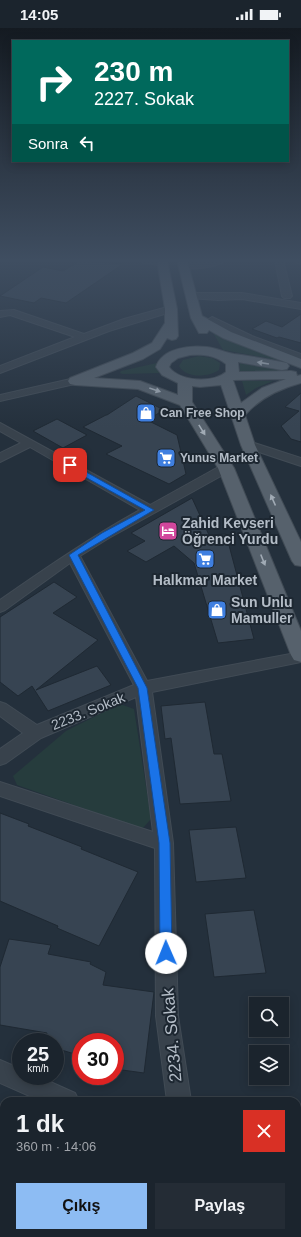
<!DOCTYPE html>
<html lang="tr">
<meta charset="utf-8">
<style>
:root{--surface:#1b242d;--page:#242c35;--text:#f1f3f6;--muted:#a0a4aa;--line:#394149;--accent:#8dbcf3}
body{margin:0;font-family:Helvetica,sans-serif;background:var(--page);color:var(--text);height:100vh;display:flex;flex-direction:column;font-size:15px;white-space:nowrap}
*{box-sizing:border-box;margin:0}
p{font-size:13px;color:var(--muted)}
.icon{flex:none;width:22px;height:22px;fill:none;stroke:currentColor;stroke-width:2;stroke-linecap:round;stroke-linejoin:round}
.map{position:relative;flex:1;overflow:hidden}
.details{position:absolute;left:0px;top:1069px;width:301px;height:140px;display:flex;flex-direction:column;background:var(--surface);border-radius:12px 12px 0 0;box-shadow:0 2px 10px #0003,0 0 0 1px var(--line)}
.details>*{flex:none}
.guide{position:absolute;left:12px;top:12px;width:277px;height:122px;border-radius:0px;box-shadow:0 2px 10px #0003,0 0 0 1px var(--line);background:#00695c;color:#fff;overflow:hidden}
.tools{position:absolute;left:249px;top:969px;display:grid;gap:8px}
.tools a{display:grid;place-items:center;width:40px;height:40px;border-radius:0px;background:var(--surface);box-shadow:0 2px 10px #0003,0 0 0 1px var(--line);font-size:20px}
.speed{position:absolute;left:12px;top:1005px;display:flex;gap:8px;font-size:20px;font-weight:700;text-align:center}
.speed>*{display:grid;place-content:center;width:52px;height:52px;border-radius:50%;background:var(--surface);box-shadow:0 2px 10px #0003,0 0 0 1px var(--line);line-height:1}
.speed small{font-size:10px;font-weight:400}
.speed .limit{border:6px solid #d22;background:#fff;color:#111}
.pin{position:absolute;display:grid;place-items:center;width:34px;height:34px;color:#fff;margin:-17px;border-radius:8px;box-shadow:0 2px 6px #0006}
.me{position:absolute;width:44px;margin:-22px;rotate:359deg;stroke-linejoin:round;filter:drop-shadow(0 0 3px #0008)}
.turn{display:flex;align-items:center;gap:14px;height:84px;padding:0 16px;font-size:18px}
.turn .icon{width:52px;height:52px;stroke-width:2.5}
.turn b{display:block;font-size:28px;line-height:34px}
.then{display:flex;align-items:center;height:38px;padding:0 16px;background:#0003;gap:8px;font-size:15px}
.round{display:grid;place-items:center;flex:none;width:42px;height:42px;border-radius:0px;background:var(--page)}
.overview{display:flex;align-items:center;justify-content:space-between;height:68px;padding:0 16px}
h1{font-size:24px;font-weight:700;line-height:30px}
.action{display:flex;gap:8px;margin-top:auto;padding:8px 16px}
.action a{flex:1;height:46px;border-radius:0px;background:var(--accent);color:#111;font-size:16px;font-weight:700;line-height:46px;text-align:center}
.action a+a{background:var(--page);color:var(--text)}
.status{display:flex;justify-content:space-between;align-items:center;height:28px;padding:0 20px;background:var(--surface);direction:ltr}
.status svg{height:11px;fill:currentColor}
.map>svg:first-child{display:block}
.green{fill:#263c3d}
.building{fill:#374452;stroke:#1f2933}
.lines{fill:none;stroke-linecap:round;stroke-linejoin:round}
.minor-casing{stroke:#414b55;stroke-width:2}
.major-casing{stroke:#414b55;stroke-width:2}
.minor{fill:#38424c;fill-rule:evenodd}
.major{fill:#56616c;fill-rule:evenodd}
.oneway{fill:#a1abb5}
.route{fill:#1a73e8;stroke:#114b97}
.labels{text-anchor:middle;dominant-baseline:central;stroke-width:4;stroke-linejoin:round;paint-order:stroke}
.far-poi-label{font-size:12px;font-weight:bold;fill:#b4bdc7;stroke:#1d2731;text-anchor:start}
.poi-label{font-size:14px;font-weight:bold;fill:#b4bdc7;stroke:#1d2731;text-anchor:start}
.street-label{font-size:14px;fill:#b4bdc7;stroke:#1d2731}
.near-street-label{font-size:17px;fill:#b4bdc7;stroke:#1d2731}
</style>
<div class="status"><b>14:05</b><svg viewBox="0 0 49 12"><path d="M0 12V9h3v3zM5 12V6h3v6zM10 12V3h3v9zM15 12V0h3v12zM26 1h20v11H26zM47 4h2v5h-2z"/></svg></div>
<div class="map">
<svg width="301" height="1209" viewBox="0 0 301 1209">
<rect width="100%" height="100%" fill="#24303c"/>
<g class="green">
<path d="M 212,303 L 288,334 L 223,322 Z"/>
<path d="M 199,328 L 212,330 L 220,335 L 219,342 C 209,349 186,351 179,338 L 183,332 Z"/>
<path d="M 157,335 L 160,345 L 123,346 L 120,345 L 121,343 Z"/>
<path d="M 240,335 L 285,343 L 284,344 L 240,344 Z"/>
<path d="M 242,353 L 273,353 L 256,360 L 246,367 Z"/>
<path d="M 120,676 L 134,681 L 151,791 L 142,801 L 17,757 L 13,748 L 66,703 Z"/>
</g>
<g class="building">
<path d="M 80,233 L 123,236 L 66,275 L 41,270 L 34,275 L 0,268 L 43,239 L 63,243 Z"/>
<path d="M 301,286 L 301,315 L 279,309 L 277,310 L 252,301 L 266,293 L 282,299 Z"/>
<path d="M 301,365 L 301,414 L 291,411 L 281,398 L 299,383 L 285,379 Z"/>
<path d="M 136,368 L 164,382 L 147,392 L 177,407 L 186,446 L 169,456 L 106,426 L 122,418 L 83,399 L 106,387 L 107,387 Z"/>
<path d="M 57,391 L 87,407 L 63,420 L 33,403 Z"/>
<path d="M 192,470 L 209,507 L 226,506 L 254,611 L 218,615 L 194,535 L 174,518 L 146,534 L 127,523 L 145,513 L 131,505 Z"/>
<path d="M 54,554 L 77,569 L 53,585 L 98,612 L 36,662 L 97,638 L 111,657 L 48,683 L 32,658 L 18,668 L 0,654 L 0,589 Z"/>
<path d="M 205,674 L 214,726 L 222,726 L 231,773 L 180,776 L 171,710 L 165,711 L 161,678 Z"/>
<path d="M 0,785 L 29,796 L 28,798 L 82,819 L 81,821 L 138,844 L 99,918 L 57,900 L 58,898 L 0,873 Z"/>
<path d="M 236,799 L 246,850 L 196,854 L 189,802 Z"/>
<path d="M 254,882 L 266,945 L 214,949 L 205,886 Z"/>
<path d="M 9,911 L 51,917 L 48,926 L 91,934 L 90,936 L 106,944 L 103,957 L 154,964 L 144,1045 L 115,1041 L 115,1014 L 81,1014 L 81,1028 L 55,1020 L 55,1014 L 45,1014 L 47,1005 L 0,997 L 0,939 Z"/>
</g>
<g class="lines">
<defs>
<g id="minor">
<path d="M 141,232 L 160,232 L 166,235 L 162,238 L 142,234 Z"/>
<path d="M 214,232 L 226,232 C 218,239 187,244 179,237 C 185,231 204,236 214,232 Z"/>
<path d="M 275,232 L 283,232 L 292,268 L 290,270 L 284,270 L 282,268 Z"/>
<path d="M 293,232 L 301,232 L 301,236 L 294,234 Z"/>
<path d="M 192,265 L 242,265 L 301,275 L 301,281 L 242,271 L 218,272 L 189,270 L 187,268 L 189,266 Z"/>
<path d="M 171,278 L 174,279 L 176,281 L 174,283 L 109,303 L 0,345 L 0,338 L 75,309 L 10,287 L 0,289 L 0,283 L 14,282 L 84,306 L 124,291 Z"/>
<path d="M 212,289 L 252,308 L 301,326 L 301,333 L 246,312 L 209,294 L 207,292 Z"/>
<path d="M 75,350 L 79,351 L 80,353 L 79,355 L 0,373 L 0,367 Z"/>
<path d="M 0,395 L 150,477 L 222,437 L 230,437 L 232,440 L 230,443 L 109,510 L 80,528 L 147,653 L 301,624 L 301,634 L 152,664 L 173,815 L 178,988 L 191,1073 L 167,1073 L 156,988 L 155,820 L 0,768 L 0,754 L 153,804 L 136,669 L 41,710 L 6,735 L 0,737 L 0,721 L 23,705 L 0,688 L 0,674 L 6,676 L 37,697 L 134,657 L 70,535 L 5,582 L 0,584 L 0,572 C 46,540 91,509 140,482 L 30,419 L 0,434 L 0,425 L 21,415 L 0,403 Z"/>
<path d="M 248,413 L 301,430 L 301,438 L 244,419 L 242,417 L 244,415 Z"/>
<path d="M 0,1032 L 21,1041 L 21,1048 L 37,1048 L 75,1065 L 79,1073 L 41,1073 L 0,1055 Z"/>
<path d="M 297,1134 L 301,1135 L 301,1159 L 297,1158 Z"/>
<path d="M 150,1205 L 176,1205 L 175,1209 L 149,1209 Z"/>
</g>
<g id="major">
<path d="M 157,232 L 167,232 L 177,281 L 178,308 L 176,311 L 172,312 L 167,310 L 160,321 L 143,331 L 94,350 L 140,353 L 178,367 L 178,355 L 162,347 L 156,339 C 162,320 190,317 207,319 C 216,320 224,324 234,326 C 250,328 266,331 282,334 L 287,335 L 289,338 L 287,341 L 282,342 L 238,334 L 239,344 L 291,343 L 296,344 L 297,348 L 301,347 L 301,355 C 279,361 260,370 245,387 L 255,417 L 301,514 L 301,538 L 295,537 L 292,533 L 241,417 L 221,357 L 200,359 L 192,358 L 192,374 L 234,440 L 301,603 L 301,634 L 294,632 L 291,627 L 218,440 L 180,377 L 138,361 L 75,357 L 70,356 L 68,353 L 70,350 L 133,325 L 152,315 L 165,295 L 165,281 ZM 190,327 C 203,326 215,327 226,336 L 226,344 C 213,355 180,354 169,339 L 171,335 L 178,330 ZM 286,351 L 262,360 L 241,375 L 233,352 Z"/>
<path d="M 177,232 L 187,232 L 202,288 L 231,304 L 301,331 L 301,340 L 223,310 L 209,302 L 207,305 L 199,305 L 191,290 Z"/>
</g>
</defs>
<use href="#minor" class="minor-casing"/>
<use href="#major" class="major-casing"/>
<use href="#minor" class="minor"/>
<use href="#major" class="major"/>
</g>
<defs><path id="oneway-solid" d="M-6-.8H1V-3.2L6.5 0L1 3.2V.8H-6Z"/></defs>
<g class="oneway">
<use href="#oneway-solid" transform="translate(263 335) rotate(-171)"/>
<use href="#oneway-solid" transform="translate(155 362) rotate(19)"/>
<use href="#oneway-solid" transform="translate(202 402) rotate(58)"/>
<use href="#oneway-solid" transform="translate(273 472) rotate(-114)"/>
<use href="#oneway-solid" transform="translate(263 532) rotate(68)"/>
</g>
<linearGradient id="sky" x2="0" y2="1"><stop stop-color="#141a21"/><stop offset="0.58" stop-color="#3f4e61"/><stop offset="1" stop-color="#3f4e61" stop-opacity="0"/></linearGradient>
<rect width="301" height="401" fill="url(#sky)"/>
<path class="route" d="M 70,435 L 154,482 L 78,527 L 147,660 L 170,815 L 172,925 L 171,930 L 166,931 L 162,930 L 160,925 L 159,815 L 138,660 L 69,527 L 102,505 L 145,482 L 67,439 L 66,437 Z"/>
<defs>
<symbol id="shop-square" viewBox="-11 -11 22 22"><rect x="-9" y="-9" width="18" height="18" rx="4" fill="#3f7fe0" stroke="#1d2731"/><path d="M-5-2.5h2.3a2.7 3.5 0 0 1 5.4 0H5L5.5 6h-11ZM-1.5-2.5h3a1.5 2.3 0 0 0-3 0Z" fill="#fff"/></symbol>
<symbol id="supermarket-square" viewBox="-11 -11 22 22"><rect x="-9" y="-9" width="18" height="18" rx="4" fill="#3f7fe0" stroke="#1d2731"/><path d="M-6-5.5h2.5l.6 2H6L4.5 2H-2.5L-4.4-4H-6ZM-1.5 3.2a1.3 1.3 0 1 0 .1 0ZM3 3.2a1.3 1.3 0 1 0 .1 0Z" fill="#fff"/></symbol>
<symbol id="hotel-square" viewBox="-11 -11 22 22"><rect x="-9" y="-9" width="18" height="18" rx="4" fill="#d1479c" stroke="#1d2731"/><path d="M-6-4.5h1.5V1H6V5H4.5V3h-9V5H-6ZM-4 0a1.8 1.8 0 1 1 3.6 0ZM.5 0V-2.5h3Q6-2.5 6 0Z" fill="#fff"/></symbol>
</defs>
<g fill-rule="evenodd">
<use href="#shop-square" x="135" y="374" width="22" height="22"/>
<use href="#supermarket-square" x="155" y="419" width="22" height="22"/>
<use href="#hotel-square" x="157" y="492" width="22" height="22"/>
<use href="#supermarket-square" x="194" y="520" width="22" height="22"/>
<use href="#shop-square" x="206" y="571" width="22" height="22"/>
</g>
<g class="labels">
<g class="far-poi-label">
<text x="160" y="385">Can Free Shop</text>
<text x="180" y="430">Yunus Market</text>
</g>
<g class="poi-label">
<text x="182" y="495">Zahid Kevseri<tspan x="182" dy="16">Öğrenci Yurdu</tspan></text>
<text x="205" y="552" text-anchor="middle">Halkmar Market</text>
<text x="231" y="574">Sun Unlu<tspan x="231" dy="16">Mamuller</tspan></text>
</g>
<g class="street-label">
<text transform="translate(88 683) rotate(-22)">2233. Sokak</text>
</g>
<g class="near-street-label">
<text transform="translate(172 1007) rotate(-95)">2234. Sokak</text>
</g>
</g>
</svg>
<div class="tools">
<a><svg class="icon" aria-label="search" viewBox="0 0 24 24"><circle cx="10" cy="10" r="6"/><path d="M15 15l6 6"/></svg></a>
<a><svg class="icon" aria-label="layers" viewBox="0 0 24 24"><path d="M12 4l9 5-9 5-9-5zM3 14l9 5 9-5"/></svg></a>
</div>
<div class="speed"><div>25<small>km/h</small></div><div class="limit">30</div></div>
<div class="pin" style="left:70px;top:437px;background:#d93025"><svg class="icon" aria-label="arrive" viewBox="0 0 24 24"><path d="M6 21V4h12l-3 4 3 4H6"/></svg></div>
<svg class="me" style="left:166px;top:925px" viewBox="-20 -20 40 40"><circle r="19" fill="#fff"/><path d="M0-13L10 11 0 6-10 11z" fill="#1a73e8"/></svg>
<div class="guide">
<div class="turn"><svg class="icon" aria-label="right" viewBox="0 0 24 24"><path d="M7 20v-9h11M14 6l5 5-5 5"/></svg><div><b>230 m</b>2227. Sokak</div></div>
<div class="then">Sonra<svg class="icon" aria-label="left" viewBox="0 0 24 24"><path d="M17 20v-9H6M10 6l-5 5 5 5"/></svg></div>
</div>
<section class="details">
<div class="overview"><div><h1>1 dk</h1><p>360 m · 14:06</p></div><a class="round" style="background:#d93025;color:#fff"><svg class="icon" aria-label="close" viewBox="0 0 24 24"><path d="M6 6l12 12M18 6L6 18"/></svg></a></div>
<div class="action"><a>Çıkış</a><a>Paylaş</a></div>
</section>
</div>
